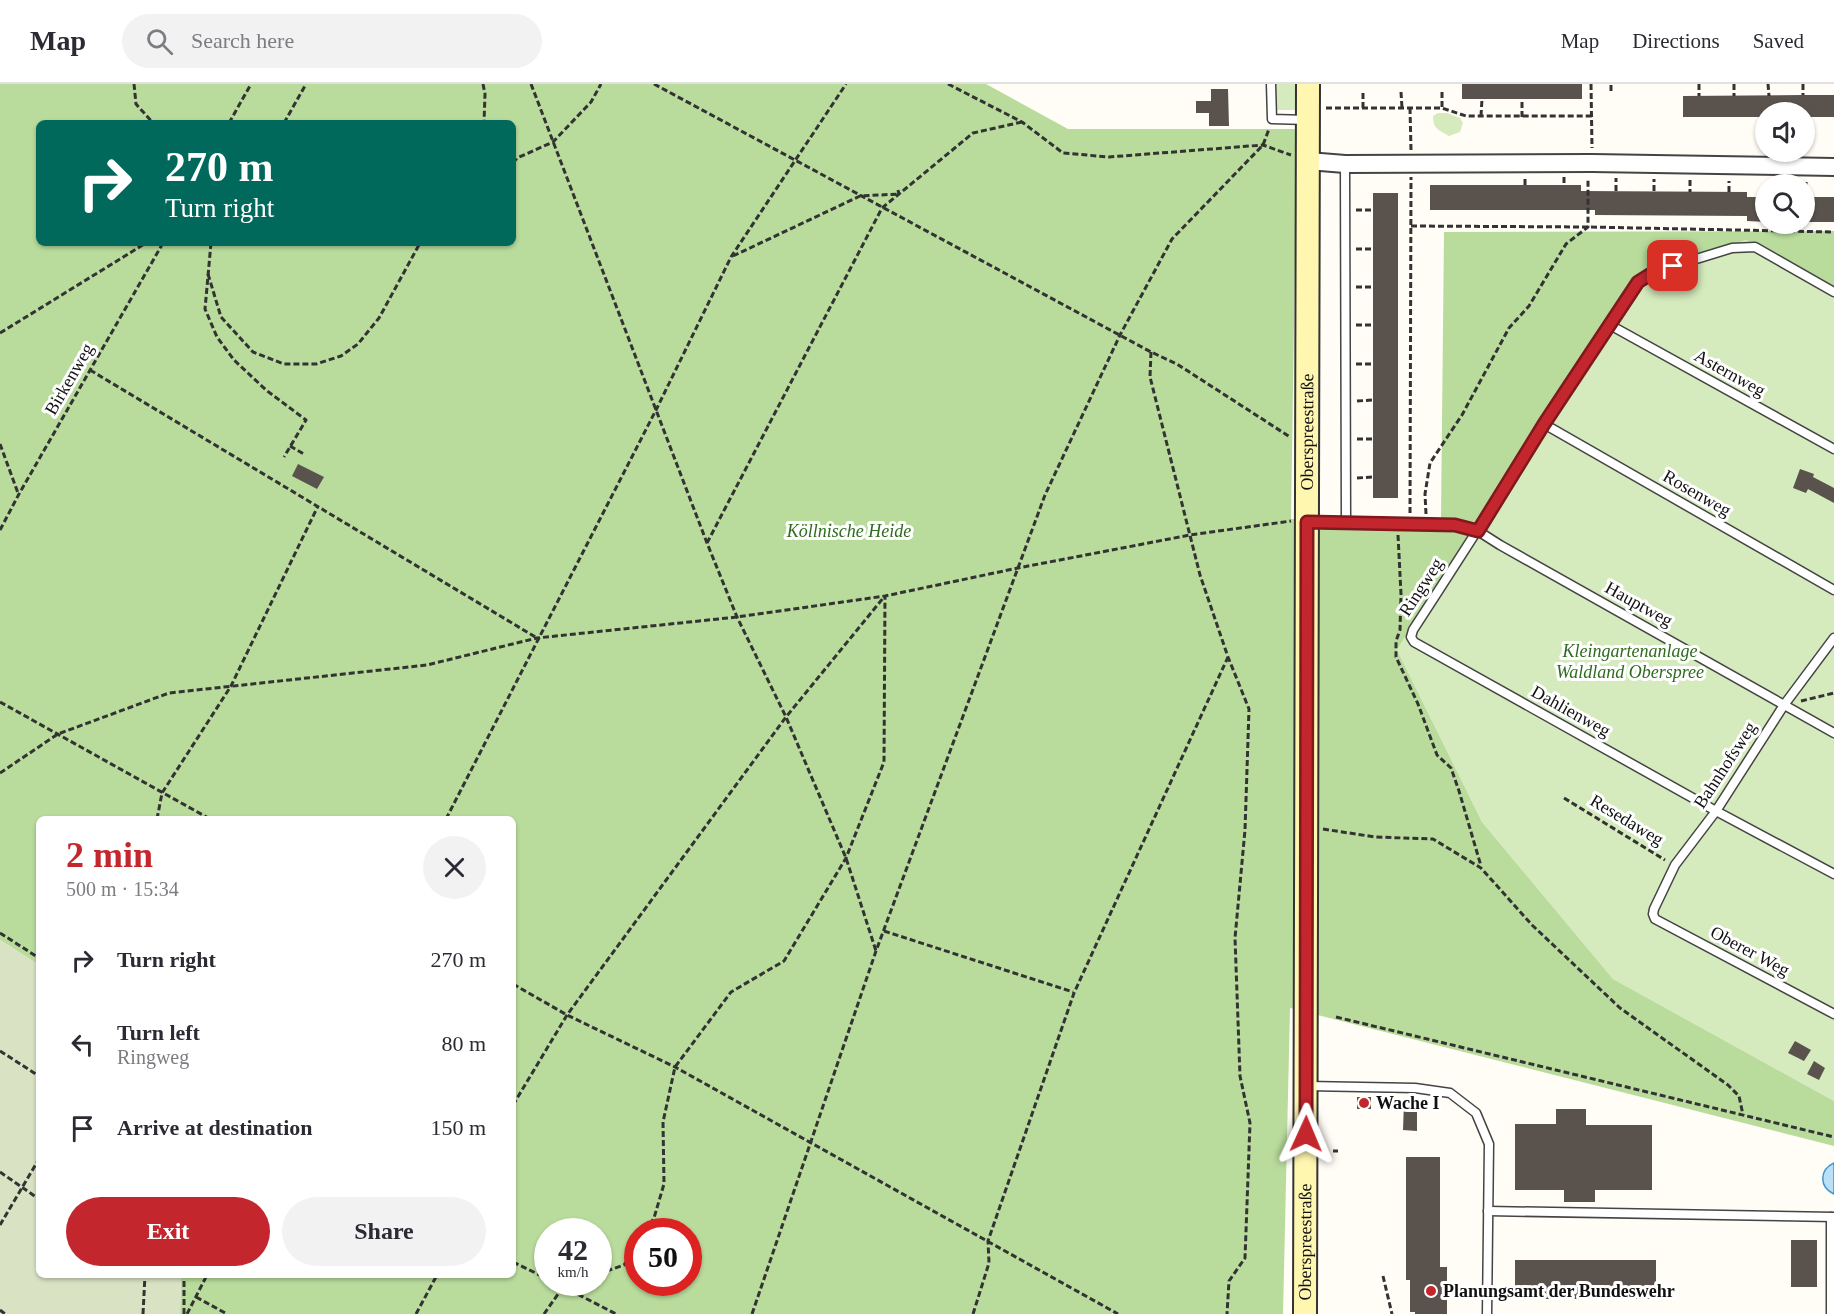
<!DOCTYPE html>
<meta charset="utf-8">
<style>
:root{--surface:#fff;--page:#f2f2f3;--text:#2b2b33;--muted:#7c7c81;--line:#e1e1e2;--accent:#c4262e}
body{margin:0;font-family:"Times New Roman",serif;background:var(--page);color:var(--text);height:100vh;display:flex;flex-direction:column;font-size:22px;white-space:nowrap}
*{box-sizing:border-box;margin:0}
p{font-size:20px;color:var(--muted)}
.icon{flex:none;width:33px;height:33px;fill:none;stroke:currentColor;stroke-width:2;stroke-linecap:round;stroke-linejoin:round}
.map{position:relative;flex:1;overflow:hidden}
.sheet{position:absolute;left:36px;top:732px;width:480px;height:462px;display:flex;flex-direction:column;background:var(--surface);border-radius:9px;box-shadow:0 2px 4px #0004}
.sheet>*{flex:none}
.guide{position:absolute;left:36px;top:36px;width:480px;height:126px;border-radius:9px;box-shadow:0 2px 4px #0004;background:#00695c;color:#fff;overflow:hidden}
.tools{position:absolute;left:1755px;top:18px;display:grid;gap:12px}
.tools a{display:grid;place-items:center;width:60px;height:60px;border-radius:50%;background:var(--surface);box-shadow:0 2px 4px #0004;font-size:30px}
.speed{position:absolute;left:534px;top:1134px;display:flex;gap:12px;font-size:30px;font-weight:700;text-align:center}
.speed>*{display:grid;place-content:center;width:78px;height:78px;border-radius:50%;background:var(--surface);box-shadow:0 2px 4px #0004;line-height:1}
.speed small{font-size:15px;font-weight:400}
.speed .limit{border:9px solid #d22;background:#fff;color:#111}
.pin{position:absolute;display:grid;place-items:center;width:51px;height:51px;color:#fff;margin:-26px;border-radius:12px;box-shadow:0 3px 9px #0006}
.me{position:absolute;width:66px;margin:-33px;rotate:1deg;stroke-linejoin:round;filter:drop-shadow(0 0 4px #0008)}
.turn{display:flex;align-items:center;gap:21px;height:126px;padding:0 30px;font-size:27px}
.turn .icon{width:78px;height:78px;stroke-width:2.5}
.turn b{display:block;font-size:42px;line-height:51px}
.round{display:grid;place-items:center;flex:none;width:63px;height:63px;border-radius:32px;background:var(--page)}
.head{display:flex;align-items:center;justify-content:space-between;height:102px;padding:0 30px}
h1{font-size:36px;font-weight:600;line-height:45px;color:var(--accent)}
.primary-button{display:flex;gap:12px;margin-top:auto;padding:12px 30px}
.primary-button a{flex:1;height:69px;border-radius:36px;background:var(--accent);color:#fff;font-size:24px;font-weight:600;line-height:69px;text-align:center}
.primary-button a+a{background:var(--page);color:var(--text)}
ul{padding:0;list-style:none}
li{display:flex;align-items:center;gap:18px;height:84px;padding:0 30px}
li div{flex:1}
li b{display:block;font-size:22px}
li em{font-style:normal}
header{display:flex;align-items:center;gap:36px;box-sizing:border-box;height:84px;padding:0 30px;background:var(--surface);border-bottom:2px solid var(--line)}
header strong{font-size:28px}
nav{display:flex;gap:33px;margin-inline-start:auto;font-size:21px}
.search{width:420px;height:54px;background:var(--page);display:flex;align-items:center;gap:15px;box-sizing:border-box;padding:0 21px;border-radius:33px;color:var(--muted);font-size:22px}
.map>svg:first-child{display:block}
.green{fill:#d5ebbd}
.forest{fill:#b9dc9c;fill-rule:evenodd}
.cemetery{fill:#d9e3c4}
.water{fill:#b9e0f7;stroke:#3f96cf;stroke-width:1.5}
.building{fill:#5a524d}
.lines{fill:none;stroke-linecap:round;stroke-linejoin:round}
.lane-casing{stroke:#444;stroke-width:11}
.street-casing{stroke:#444;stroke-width:20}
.secondary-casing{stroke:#333;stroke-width:26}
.path{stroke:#333;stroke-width:3;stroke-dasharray:6 3;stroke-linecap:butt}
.lane{stroke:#fff;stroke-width:8}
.street{stroke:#fff;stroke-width:16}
.secondary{stroke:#fff6b0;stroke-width:22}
.route-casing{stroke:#7f191e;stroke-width:15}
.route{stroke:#c4262e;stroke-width:10}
.poi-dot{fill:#c4262e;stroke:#fff;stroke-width:2}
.labels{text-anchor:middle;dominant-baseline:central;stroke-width:6;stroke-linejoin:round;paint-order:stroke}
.street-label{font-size:18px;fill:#111;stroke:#fff}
.park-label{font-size:18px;font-style:italic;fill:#2f6b1f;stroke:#fff}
.poi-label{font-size:18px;font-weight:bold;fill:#111;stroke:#fff;text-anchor:start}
</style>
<header>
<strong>Map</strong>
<div class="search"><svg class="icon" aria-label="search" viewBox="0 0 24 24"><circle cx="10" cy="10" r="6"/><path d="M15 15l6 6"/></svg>Search here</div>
<nav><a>Map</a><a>Directions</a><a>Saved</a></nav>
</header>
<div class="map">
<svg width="1834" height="1230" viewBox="0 0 1834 1230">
<rect width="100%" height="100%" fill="#fffdf5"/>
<g class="green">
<rect x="1276" y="0" width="21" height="26"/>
<path d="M 1438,29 L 1447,29 L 1460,34 L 1463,39 L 1460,48 L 1449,52 C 1439,46 1433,45 1433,32 Z"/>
<path d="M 1746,156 L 1834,208 L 1834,1017 L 1613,895 L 1482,738 L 1397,566 L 1489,418 L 1633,200 Z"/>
</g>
<path class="forest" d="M 0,0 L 986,0 L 1068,45 L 1297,45 L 1291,435 L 1441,434 L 1444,148 L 1834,147 L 1834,208 L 1746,156 L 1633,200 L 1489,417 L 1397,566 L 1482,738 L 1613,895 L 1834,1017 L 1834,1062 L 1290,924 L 1283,1230 L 180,1230 L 181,1191 L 513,1191 L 513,735 L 39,735 L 39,881 L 0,856 ZM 39,39 L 513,39 L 513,159 L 39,159 ZM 548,1148 L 598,1148 L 598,1198 L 548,1198 ZM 638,1148 L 688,1148 L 688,1198 L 638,1198 Z"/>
<path class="cemetery" d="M 0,856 L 39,881 L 39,1191 L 181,1191 L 180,1230 L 0,1230 Z"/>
<path class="water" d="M 1834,1079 L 1834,1110 C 1819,1103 1819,1086 1834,1079 Z"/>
<g class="building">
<rect x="1462" y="0" width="120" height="15"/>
<path d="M 1211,5 L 1228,5 L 1229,42 L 1209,42 L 1209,29 L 1196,29 L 1196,17 L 1211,17 Z"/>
<path d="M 1803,11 L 1834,11 L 1834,33 L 1804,33 L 1804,28 L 1766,28 L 1766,33 L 1683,33 L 1683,12 Z"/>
<path d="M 1430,101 L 1581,101 L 1581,107 L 1747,108 L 1747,113 L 1766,113 L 1766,138 L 1747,137 L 1747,132 L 1595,131 L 1595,126 L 1430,126 Z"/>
<rect x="1373" y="109" width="25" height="305"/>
<rect x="1804" y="113" width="30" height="25"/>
<path d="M 298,380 L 324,393 L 317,405 L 292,392 Z"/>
<path d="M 1800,385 L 1814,390 L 1813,393 L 1834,404 L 1834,419 L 1808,405 L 1806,409 L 1793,404 Z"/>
<path d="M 1795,957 L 1811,966 L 1804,977 L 1788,969 Z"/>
<path d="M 1814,977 L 1825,984 L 1819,996 L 1807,990 Z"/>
<rect x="1357" y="1013" width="14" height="12"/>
<path d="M 1404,1017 L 1417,1017 L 1417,1047 L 1403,1046 Z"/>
<path d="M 1556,1025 L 1586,1025 L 1586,1041 L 1652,1041 L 1652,1106 L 1595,1106 L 1595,1118 L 1564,1118 L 1564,1106 L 1515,1106 L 1515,1040 L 1556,1040 Z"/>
<path d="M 1406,1073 L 1440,1073 L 1440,1183 L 1447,1183 L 1447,1230 L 1415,1230 L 1415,1228 L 1410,1228 L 1410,1196 L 1406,1196 Z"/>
<rect x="1791" y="1156" width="26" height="47"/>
<rect x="1515" y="1176" width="141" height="39"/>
</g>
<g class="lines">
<defs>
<g id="lane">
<path d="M 1271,0 L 1272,35 L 1308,36"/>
<path d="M 1345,80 L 1346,439"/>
<path d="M 1834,208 L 1755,163 L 1732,164 L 1654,188 L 1638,199 C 1561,313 1488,431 1413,546 L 1411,553 L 1414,558 L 1716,727 L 1834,790"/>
<path d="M 1610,241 L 1834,365"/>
<path d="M 1544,340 L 1834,506"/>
<path d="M 1308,438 L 1455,441 L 1478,447 L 1500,461 L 1834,649"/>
<path d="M 1834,554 L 1784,621 L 1716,727 L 1675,781 L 1654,825 L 1653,830 L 1655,835 L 1834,930"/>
<path d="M 1307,1002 L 1415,1004 L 1450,1009 L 1476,1029 L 1489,1060 L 1487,1230"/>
<path d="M 1488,1127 L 1834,1133"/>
<path d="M 1831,1133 L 1831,1230"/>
</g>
<path id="street" d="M 1308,77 L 1345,80 L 1592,79 L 1834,83"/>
<g id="secondary">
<path id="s1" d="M 1305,1230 L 1308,0"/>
</g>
</defs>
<use href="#lane" class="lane-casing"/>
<use href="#street" class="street-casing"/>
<use href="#secondary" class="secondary-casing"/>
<g class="path">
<path d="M 134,0 L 136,20 L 153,39"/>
<path d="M 483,0 L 485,10 L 484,39"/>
<path d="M 531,0 L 707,459 L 737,533 L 786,633 L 846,774 L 876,867"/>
<path d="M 654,0 L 1151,268 L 1177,280 L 1290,353"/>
<path d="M 948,0 L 1022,38 L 1063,69 L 1109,73 L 1263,61 L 1291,71"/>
<path d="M 1591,0 L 1592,64"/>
<path d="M 1699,0 L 1699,12"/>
<path d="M 1734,0 L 1734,12"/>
<path d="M 1768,0 L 1769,12"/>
<path d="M 1803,0 L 1803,11"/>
<path d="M 1611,7 L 1611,0"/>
<path d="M 1401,8 L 1402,24"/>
<path d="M 1442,8 L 1442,24"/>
<path d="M 1326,24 L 1442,24 L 1466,32 L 1592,32"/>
<path d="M 1363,24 L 1363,8"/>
<path d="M 1410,24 L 1411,66"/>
<path d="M 1481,32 L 1482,15"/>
<path d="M 1522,33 L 1522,15"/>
<path d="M 229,39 L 251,0"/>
<path d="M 284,39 L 306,0"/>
<path d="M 513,79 L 517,74 L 553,58 L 591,18 L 601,0"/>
<path d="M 1564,93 L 1564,101"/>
<path d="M 1690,96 L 1690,108"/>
<path d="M 1525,101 L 1525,92"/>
<path d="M 1616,107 L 1616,94"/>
<path d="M 1654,107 L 1654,95"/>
<path d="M 1729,108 L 1729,97"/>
<path d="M 1806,113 L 1806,98"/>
<path d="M 1356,126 L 1373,126"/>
<path d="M 1411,142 L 1588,143 L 1834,148"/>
<path d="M 211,159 L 205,225 L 217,253 L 234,276 L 266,306 L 306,336 L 284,373"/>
<path d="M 1356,165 L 1373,165"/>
<path d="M 733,172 L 860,112 L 899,110 L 898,106"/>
<path d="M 208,190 L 221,233 L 253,268 L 284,280 L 316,280 L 341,272 L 358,260 L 379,234 L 420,159"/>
<path d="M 1356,203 L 1373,203"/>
<path d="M 1356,241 L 1373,241"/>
<path d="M 0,249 L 146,159"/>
<path d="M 1151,268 L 1150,293 L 1200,491 L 1228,573 L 1249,625 L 1245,746 L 1235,854 L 1240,992 L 1250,1039 L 1245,1174 L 1229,1197 L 1227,1230"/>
<path d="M 1356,280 L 1373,280"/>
<path d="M 90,286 L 537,554"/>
<path d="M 1357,317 L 1373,316"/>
<path d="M 1357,355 L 1373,355"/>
<path d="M 0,360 L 18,409"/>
<path d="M 290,362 L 304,370"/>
<path d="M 1357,394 L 1373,393"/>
<path d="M 1410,429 L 1411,93"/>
<path d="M 1426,430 L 1425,410 L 1430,379 L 1462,331 L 1509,244 L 1529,222 L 1566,160 L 1588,143 L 1588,94"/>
<path d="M 0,446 L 19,410 L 163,159"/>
<path d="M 1398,451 L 1401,510 L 1400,546 L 1396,557 L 1396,573 L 1418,620 L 1437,671 L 1451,684 L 1459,707 L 1481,782"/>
<path d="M 707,459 L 882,124 L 973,49 L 1022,38"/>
<path d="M 1801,617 L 1834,609"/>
<path d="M 0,618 L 210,735"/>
<path d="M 0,689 L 58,650 L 169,609 L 427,581 L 537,554 L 737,533 L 885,512 L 1018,484 L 1190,451 L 1291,437"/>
<path d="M 1564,714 L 1665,776"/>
<path d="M 157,735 L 162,709 L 231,602 L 318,422"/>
<path d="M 446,735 L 657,324 L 731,173 L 846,0"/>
<path d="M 1323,745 L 1375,753 L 1433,755 L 1481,784 L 1532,841 L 1620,924 L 1728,1001 L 1739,1012 L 1743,1031"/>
<path d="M 884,847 L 1073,908"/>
<path d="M 0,849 L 39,874"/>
<path d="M 513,900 L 567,931 L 675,983 L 1118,1230"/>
<path d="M 1336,933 L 1834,1053"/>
<path d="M 0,967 L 39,992"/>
<path d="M 513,1021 L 567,931 L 786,633 L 884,513"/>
<path d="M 1333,1067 L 1338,1067"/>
<path d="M 0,1088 L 39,1115"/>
<path d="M 0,1141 L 39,1075"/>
<path d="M 645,1148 L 654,1134 L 664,1100 L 663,1038 L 675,983 L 731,908 L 784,877 L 846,774 L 884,678 L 885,512"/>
<path d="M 513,1178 L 548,1195"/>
<path d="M 598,1190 L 624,1181 L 638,1160"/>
<path d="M 1383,1192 L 1392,1230"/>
<path d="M 554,1198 L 616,1230"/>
<path d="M 196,1213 L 227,1230"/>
<path d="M 0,1226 L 5,1230"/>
<path d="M 143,1230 L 145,1191"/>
<path d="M 184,1230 L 184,1191"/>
<path d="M 187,1230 L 207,1191"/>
<path d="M 416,1230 L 437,1191"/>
<path d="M 544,1230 L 563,1203 L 576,1198"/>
<path d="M 752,1230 L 876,867 L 1045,411 L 1120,251 L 1172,155 L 1263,61 L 1269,45"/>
<path d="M 973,1230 L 989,1179 L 988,1157 L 1074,909 L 1228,573"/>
</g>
<use href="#lane" class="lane"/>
<use href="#street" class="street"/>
<use href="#secondary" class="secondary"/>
</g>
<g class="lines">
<defs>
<path id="route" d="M 1306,1050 L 1307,438 L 1455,441 L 1478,447 L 1544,340 L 1638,198 L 1654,188 L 1673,182"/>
</defs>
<use href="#route" class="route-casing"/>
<use href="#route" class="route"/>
</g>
<g class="poi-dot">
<circle cx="1364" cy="1019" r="6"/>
<circle cx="1431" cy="1207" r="6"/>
</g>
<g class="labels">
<g class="street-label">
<text transform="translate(1730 289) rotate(29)">Asternweg</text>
<text transform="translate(69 295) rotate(-60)">Birkenweg</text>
<text stroke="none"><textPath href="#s1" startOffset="882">Oberspreestraße</textPath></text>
<text transform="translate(1697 409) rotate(30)">Rosenweg</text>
<text transform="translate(1421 503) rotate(-57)">Ringweg</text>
<text transform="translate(1639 520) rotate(29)">Hauptweg</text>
<text transform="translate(1571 627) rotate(29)">Dahlienweg</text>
<text transform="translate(1725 681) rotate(-57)">Bahnhofsweg</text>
<text transform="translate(1627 736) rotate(31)">Resedaweg</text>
<text transform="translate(1750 867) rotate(28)">Oberer Weg</text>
<text stroke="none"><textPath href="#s1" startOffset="72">Oberspreestraße</textPath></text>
</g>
<g class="park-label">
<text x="849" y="447">Köllnische Heide</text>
<text x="1630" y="567">Kleingartenanlage<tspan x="1630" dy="21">Waldland Oberspree</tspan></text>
</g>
<g class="poi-label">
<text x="1376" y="1019">Wache I</text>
<text x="1443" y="1207">Planungsamt der Bundeswehr</text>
</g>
</g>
</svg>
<div class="tools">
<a><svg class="icon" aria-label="sound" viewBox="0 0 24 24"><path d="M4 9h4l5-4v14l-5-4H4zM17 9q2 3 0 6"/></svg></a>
<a><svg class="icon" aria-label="search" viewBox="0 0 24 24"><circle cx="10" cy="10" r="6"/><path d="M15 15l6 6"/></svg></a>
</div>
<div class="speed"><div>42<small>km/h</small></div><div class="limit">50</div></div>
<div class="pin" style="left:1673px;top:182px;background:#d93025"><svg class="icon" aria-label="arrive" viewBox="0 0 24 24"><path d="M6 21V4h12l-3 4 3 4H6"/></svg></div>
<svg class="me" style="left:1306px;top:1050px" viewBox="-20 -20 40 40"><path d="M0-17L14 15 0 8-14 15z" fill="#c4262e" stroke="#fff" stroke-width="4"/></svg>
<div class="guide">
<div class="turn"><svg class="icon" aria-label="right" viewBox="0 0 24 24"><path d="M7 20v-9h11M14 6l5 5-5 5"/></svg><div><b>270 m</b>Turn right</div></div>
</div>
<section class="sheet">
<div class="head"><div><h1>2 min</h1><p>500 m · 15:34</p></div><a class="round"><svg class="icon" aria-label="close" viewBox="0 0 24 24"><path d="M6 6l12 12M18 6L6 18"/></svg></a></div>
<ul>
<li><svg class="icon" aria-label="right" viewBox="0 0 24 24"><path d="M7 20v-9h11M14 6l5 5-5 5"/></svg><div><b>Turn right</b></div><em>270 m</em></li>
<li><svg class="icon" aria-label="left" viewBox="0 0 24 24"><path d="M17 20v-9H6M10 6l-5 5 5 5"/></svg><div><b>Turn left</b><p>Ringweg</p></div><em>80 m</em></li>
<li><svg class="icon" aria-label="arrive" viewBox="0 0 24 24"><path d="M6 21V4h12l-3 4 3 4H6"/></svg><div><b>Arrive at destination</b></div><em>150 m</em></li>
</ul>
<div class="primary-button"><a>Exit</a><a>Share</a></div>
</section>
</div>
